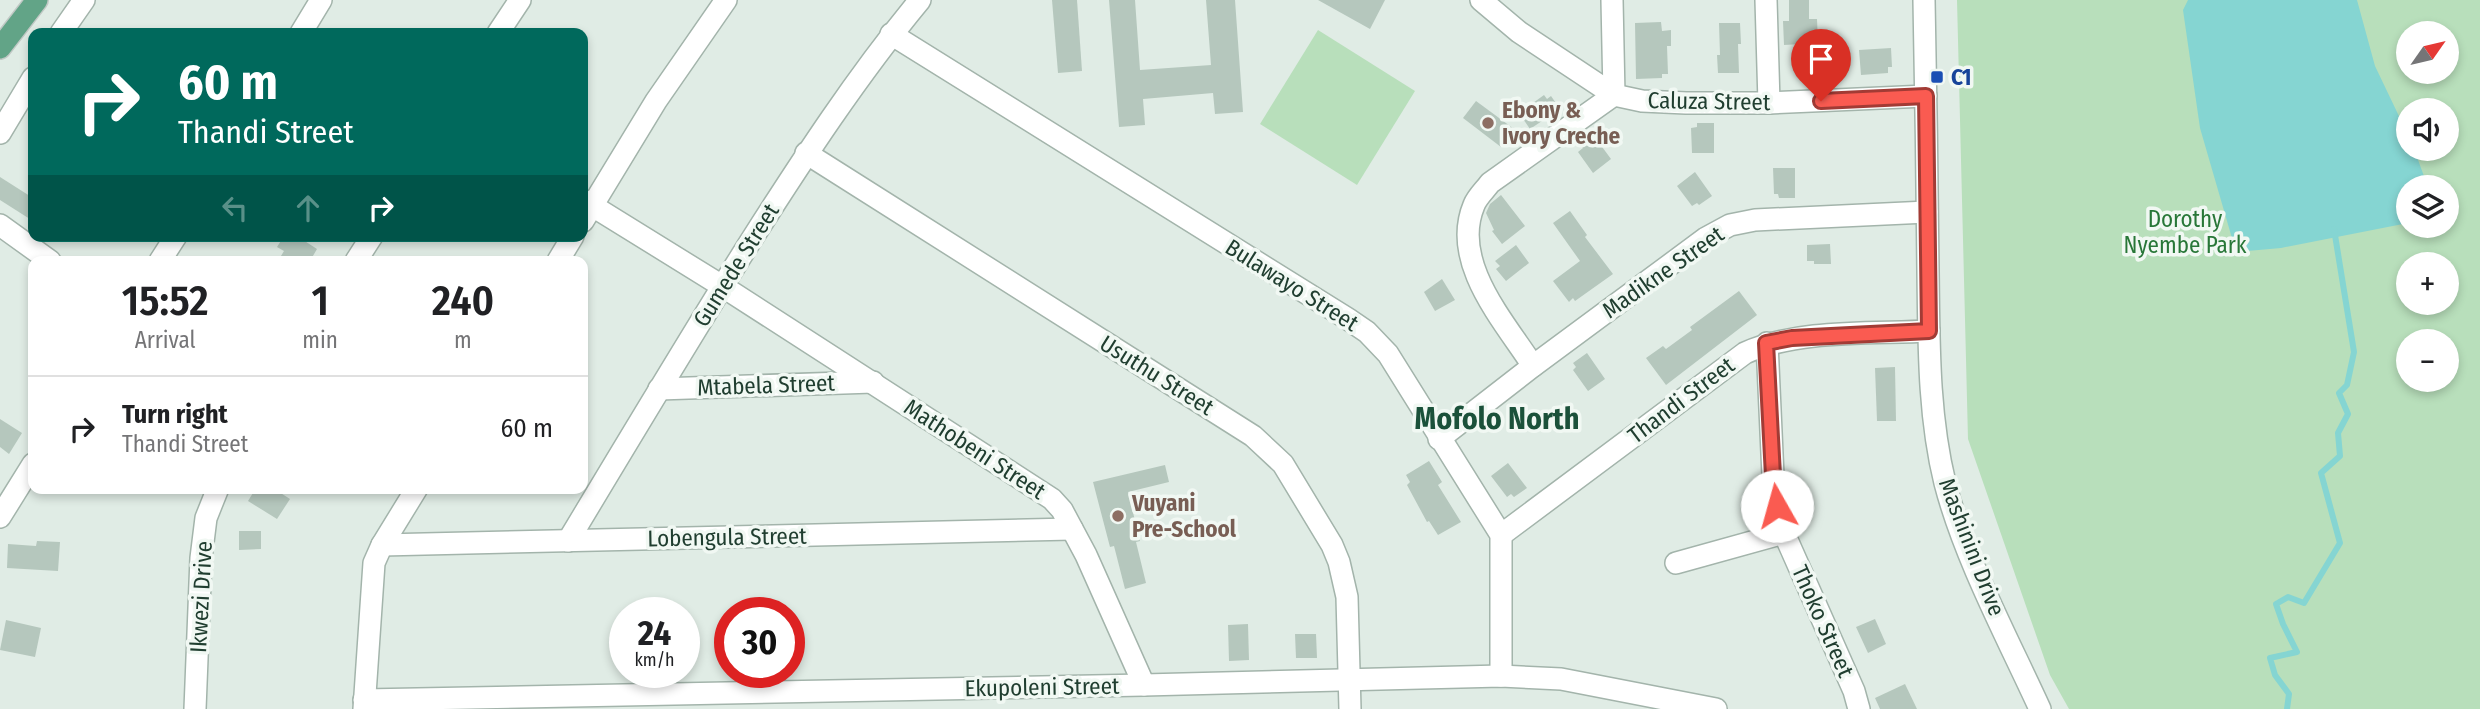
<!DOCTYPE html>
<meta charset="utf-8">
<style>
:root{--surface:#fff;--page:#f2f2f2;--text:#202124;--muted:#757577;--line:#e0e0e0}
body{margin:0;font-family:"Fira Sans Condensed",sans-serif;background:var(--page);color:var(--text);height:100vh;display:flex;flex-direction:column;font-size:26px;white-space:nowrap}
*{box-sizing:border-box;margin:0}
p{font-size:23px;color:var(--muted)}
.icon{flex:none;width:38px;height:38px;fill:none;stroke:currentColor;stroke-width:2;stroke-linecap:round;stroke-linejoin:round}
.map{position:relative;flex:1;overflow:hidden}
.drawer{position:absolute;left:28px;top:256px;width:560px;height:238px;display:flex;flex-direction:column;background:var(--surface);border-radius:14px;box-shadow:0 4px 10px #0003}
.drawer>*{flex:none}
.banner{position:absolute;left:28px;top:28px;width:560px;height:214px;border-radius:14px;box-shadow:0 4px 10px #0003;background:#00695c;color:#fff;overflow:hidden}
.needle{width:46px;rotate:56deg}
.controls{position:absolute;left:2396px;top:21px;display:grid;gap:14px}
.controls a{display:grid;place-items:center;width:63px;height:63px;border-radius:50%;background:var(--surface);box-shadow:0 4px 10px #0003;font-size:35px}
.speed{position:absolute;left:609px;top:597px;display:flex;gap:14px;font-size:35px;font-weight:700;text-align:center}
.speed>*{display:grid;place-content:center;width:91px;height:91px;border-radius:50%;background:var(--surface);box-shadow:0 4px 10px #0003;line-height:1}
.speed small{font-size:18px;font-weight:400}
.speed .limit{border:10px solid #d22;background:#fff;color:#111}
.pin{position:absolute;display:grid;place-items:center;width:60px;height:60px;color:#fff;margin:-72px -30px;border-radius:50% 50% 50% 0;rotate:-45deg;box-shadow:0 0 7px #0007}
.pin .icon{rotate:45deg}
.me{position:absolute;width:77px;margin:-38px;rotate:353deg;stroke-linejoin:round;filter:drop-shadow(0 0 5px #0008)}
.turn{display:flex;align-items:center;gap:24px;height:147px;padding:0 35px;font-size:32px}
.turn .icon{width:91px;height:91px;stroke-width:2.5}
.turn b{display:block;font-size:49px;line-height:60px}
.lanes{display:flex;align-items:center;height:66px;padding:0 35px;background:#0003;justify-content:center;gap:35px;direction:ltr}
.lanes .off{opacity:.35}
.eta{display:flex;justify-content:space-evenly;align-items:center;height:119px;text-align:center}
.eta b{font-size:42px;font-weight:600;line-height:49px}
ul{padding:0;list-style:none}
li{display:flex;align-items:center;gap:21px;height:105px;padding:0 35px;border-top:2px solid var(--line)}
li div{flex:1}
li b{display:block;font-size:26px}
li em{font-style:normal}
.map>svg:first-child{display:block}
.green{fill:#b8dfbb;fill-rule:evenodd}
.water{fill:#85d5d2}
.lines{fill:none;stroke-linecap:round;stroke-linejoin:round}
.stream{stroke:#85d5d2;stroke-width:6}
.building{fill:#b5c7bd}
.minor-casing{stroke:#a3b4ab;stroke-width:24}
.major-casing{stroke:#c1c9c5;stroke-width:24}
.minor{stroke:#fff;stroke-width:21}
.major{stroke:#62a487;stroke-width:21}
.route-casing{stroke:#a23b35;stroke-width:18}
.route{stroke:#fa5b51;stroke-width:12}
.transit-dot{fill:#1a4fb4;stroke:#f1f8f3;stroke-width:2.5}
.education-dot{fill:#8d6e63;stroke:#f1f8f3;stroke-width:2.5}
.labels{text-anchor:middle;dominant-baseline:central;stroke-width:7;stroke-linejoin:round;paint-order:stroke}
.transit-label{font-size:23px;font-weight:bold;fill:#164399;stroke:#f1f8f3;text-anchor:start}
.street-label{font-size:23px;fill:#203e30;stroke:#f1f8f3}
.education-label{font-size:23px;font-weight:bold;fill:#785e54;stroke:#f1f8f3;text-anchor:start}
.park-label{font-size:23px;fill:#287738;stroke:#f1f8f3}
.district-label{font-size:30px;font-weight:bold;fill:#1b513a;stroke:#f1f8f3}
</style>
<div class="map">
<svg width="2480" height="709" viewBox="0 0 2480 709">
<rect width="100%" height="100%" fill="#e0ece5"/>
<g class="green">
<path d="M 1957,0 L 2480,0 L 2480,709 L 2069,709 L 2050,675 L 1968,439 ZM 2408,33 L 2446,33 L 2446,72 L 2408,72 ZM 2408,110 L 2446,110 L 2446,149 L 2408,149 ZM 2408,187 L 2446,187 L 2446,226 L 2408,226 ZM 2408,264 L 2446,264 L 2446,303 L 2408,303 ZM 2408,341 L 2446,341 L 2446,380 L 2408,380 Z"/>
<path d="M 1318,30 L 1415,91 L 1357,185 L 1260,124 Z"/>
</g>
<path class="water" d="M 2188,0 L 2357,0 L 2375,66 L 2408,135 L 2408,149 L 2414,149 L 2428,187 L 2408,187 L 2408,223 L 2281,248 L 2236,252 L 2200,128 L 2183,10 Z"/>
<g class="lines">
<path class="stream" d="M 2287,709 L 2289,694 L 2275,675 L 2270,658 L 2297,652 L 2283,624 L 2276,604 L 2288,597 L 2304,603 L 2340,543 L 2321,473 L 2340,456 L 2338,433 L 2348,414 L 2339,393 L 2347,385 L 2354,352 L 2334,229"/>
</g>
<g class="building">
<path d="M 1052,0 L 1077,0 L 1082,71 L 1058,73 Z"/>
<path d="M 1109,0 L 1135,0 L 1140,70 L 1211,65 L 1206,0 L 1235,0 L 1243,112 L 1215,114 L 1213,93 L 1143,99 L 1145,125 L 1119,127 Z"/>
<path d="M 1318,0 L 1385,0 L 1370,29 Z"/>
<path d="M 1789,0 L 1809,0 L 1809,19 L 1817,19 L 1818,43 L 1784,45 L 1783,21 L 1789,21 Z"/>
<path d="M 1661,22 L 1662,31 L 1671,30 L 1671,46 L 1667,46 L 1668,74 L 1662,74 L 1662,78 L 1636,79 L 1635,23 Z"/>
<path d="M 1719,23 L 1740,23 L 1741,44 L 1738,44 L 1739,73 L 1718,73 L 1717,55 L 1720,55 Z"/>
<path d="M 1891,48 L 1892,67 L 1888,67 L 1888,73 L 1861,75 L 1859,50 Z"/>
<path d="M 1544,95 L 1547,99 L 1551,96 L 1560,109 L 1530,129 L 1519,113 Z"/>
<path d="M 1476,101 L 1514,129 L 1501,147 L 1463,118 Z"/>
<path d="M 1697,123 L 1714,123 L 1714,153 L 1692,153 L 1691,128 L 1697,127 Z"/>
<path d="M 1594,136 L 1611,159 L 1593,173 L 1578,152 L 1583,148 L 1581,145 Z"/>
<path d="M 1773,168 L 1795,168 L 1795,198 L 1779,198 L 1778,194 L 1774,194 Z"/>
<path d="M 1695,172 L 1712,196 L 1699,205 L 1697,203 L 1692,206 L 1677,186 Z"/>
<path d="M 0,177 L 33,198 L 33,221 L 0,200 Z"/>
<path d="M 1501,195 L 1525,226 L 1502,244 L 1492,231 L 1494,230 L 1486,213 L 1490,204 Z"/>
<path d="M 1570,211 L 1587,235 L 1585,237 L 1613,274 L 1575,301 L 1573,298 L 1569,302 L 1553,281 L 1580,261 L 1553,223 Z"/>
<path d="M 284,236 L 297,236 L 317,249 L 310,261 L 278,261 L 284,251 L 277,247 Z"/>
<path d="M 1830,244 L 1831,264 L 1814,264 L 1814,261 L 1807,261 L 1807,245 Z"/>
<path d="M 1516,245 L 1529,263 L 1506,281 L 1496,269 L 1500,266 L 1495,261 Z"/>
<path d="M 1442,279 L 1455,300 L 1435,311 L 1424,292 Z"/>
<path d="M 1739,291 L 1757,315 L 1666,385 L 1646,358 L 1663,346 L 1666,349 L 1692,330 L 1690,327 Z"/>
<path d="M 1587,353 L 1605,379 L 1588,391 L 1573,370 L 1576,367 L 1573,363 Z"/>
<path d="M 1895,367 L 1896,421 L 1877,421 L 1875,368 Z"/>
<path d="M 0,419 L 22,433 L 9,454 L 0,447 Z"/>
<path d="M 1429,461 L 1442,482 L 1438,485 L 1461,522 L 1438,535 L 1429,521 L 1427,522 L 1407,485 L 1410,482 L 1406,475 Z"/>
<path d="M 1508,463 L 1527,488 L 1514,497 L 1511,494 L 1507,497 L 1491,476 Z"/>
<path d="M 1165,465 L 1169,482 L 1128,492 L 1140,541 L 1136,542 L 1146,583 L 1125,589 L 1114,546 L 1110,547 L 1093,482 Z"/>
<path d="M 256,488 L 273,488 L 290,499 L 277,519 L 248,501 Z"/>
<path d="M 239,531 L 261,531 L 261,549 L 239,550 Z"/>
<path d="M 37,541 L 60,542 L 58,571 L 7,568 L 8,544 L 36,546 Z"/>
<path d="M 1875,619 L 1886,644 L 1868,653 L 1856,627 Z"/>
<path d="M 6,620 L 41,628 L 35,657 L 0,650 Z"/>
<path d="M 1248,624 L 1249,660 L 1229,661 L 1228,625 Z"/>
<path d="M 1295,634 L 1316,634 L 1317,658 L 1296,658 Z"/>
<path d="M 1905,684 L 1917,709 L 1880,709 L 1875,698 Z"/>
</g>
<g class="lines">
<defs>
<g id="minor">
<path d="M 1481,0 L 1519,32 L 1614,95 L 1642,101 L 1686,103 L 1769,103 L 1926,96"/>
<path d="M 1766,0 L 1769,103"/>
<path d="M 1924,0 C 1926,90 1927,181 1928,271 C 1929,342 1928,414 1945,483 C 1964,557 2008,639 2040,709"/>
<path d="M 61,33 L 84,0"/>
<path d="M 301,33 L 321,0"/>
<path d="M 498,33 L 520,0"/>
<path d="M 891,34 L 1348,319 L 1367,332 L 1388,354 L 1501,535 L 1501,676"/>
<path d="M 0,133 L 33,78"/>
<path d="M 806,153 L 1253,436 L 1283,464 L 1332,545 L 1339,562 L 1347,597 L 1350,709"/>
<path d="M 583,200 L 722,286 L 1052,499 L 1062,510 L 1086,555 L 1144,685"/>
<path d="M 583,221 L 656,101 L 726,0"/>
<path d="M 0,225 L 50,261"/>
<path d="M 160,261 L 176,236"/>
<path d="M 356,261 L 372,236"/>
<path d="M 558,261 L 573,236"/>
<path d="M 1767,343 L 1773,476 L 1784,533 L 1854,691 L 1859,709"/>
<path d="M 1533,366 C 1504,321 1450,262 1474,205 C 1477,197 1485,190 1490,183 L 1614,95 L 1612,0"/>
<path d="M 659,389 L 873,382"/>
<path d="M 1439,439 L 1533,366 L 1706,238 L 1730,225 L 1755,220 L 1927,212"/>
<path d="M 0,517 L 33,464"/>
<path d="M 1501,535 L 1745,353 C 1798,329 1871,334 1929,331"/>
<path d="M 568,541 C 628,441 688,341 750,242 C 803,159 857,76 920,0"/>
<path d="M 382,545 L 1072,529"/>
<path d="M 1676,563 L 1784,533"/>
<path d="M 364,700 L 1144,685 L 1501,676 L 1561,679 L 1716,709"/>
<path d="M 195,709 L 201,558 L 206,518 L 218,488"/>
<path d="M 364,709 L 374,563 L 382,545 L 417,488"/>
</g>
<path id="major" d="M 0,48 L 37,0"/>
</defs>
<use href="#minor" class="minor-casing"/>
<use href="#major" class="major-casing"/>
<use href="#minor" class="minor"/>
<use href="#major" class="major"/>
</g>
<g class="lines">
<defs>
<path id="route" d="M 1777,506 L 1773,476 L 1766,343 L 1792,338 L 1929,331 L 1926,96 L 1821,101"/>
</defs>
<use href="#route" class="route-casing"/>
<use href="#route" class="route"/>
</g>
<rect class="transit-dot" x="1930" y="70" width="14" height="14" rx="3.5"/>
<g class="education-dot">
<circle cx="1488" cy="123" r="7"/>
<circle cx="1118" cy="516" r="7"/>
</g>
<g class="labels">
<g class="transit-label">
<text x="1951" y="77">C1</text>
</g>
<g class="street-label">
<text transform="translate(1709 101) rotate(1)">Caluza Street</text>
<text transform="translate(736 265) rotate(-58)">Gumede Street</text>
<text transform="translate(1663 272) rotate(-35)">Madikne Street</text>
<text transform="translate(1292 285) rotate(32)">Bulawayo Street</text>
<text transform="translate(1157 375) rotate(32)">Usuthu Street</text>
<text transform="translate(766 385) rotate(-2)">Mtabela Street</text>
<text transform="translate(1681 400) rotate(-37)">Thandi Street</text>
<text transform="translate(975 449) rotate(33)">Mathobeni Street</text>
<text transform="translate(727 537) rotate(-1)">Lobengula Street</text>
<text transform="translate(1972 547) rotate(69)">Mashinini Drive</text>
<text transform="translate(201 597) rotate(-87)">Ikwezi Drive</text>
<text transform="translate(1823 621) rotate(66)">Thoko Street</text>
<text transform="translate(1042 687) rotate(-1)">Ekupoleni Street</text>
</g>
<g class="education-label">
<text x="1502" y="110">Ebony &amp;<tspan x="1502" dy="26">Ivory Creche</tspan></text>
<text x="1132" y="503">Vuyani<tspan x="1132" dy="26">Pre-School</tspan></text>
</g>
<g class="park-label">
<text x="2185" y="219">Dorothy<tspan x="2185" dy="26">Nyembe Park</tspan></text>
</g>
<g class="district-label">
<text x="1497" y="419">Mofolo North</text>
</g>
</g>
</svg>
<div class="controls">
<a><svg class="needle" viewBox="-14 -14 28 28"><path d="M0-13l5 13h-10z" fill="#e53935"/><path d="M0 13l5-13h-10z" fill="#757577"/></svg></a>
<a><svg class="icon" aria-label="sound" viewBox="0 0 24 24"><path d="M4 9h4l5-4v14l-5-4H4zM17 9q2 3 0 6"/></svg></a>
<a><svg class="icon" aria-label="layers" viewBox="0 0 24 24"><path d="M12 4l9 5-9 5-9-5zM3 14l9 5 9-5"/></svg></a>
<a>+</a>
<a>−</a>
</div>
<div class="speed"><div>24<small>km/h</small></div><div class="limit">30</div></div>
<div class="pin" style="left:1821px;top:101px;background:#d93025"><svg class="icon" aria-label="arrive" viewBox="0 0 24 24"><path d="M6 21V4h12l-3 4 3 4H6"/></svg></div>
<svg class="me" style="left:1777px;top:506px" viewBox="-20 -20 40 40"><circle r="19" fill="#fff"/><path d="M0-13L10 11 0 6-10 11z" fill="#fa5b51"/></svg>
<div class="banner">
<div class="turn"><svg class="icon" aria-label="right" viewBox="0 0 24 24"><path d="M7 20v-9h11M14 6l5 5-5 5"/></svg><div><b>60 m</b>Thandi Street</div></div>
<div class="lanes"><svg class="icon off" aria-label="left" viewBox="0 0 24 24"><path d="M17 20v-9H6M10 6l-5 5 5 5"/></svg><svg class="icon off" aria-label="ahead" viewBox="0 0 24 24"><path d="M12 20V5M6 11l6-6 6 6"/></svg><svg class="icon" aria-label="right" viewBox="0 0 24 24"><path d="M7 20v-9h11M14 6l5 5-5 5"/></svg></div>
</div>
<section class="drawer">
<div class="eta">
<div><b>15:52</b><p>Arrival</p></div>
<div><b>1</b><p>min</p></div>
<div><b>240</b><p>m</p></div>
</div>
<ul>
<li><svg class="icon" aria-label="right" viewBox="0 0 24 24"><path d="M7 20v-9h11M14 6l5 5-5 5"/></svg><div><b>Turn right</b><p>Thandi Street</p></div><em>60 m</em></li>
</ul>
</section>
</div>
